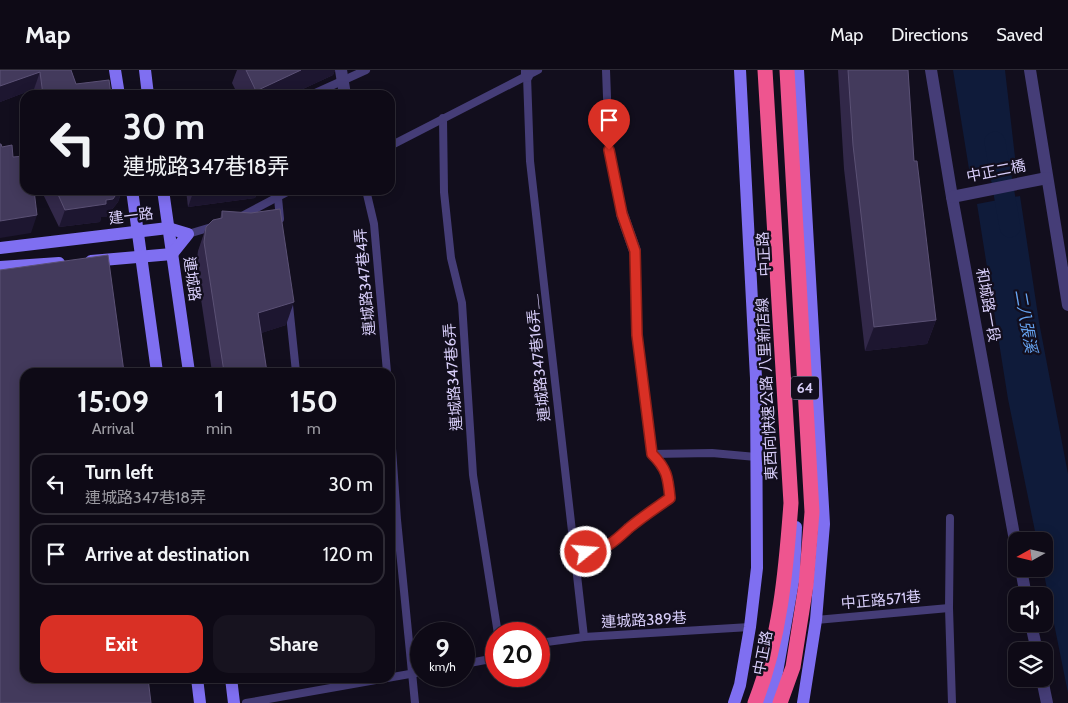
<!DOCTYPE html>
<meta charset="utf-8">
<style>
:root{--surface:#0e0a16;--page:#17131f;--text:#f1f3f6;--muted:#9b9aa1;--line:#2e2b35;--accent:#d93025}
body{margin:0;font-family:Cabin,"Noto Sans TC",sans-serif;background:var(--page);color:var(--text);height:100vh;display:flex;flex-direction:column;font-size:19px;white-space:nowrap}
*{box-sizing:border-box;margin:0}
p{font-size:16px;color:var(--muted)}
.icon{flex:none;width:28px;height:28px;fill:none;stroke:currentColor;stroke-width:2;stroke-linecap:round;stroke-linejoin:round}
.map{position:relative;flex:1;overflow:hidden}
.sheet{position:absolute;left:20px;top:298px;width:375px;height:315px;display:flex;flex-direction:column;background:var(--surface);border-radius:15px;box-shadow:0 2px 12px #0003,0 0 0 1px var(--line)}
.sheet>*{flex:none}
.banner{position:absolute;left:20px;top:20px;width:375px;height:105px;border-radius:15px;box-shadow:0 2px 12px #0003,0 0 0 1px var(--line);background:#0e0a16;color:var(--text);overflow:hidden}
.needle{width:32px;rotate:262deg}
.buttons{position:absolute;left:1008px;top:462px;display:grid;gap:10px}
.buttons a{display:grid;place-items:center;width:45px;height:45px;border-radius:10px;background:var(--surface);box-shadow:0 2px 12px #0003,0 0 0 1px var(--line);font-size:25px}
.speed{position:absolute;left:410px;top:552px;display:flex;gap:10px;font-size:25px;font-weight:700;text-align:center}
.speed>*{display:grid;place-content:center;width:65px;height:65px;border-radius:50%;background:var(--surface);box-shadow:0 2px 12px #0003,0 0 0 1px var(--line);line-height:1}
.speed small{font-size:12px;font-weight:400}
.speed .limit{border:8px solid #d22;background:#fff;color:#111}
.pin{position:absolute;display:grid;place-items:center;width:42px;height:42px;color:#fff;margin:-51px -21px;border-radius:50% 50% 50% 0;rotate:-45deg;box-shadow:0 0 5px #0007}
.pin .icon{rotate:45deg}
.me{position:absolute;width:55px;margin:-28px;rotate:73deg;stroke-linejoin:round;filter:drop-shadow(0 0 4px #0008)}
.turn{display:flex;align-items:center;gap:18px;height:105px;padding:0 20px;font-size:22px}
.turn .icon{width:65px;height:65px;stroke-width:2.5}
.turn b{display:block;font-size:35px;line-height:42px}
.eta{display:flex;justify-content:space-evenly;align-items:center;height:85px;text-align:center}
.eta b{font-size:30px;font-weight:700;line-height:35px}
.button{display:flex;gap:10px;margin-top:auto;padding:10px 20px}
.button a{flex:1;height:58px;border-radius:15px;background:var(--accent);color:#fff;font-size:20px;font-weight:700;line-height:58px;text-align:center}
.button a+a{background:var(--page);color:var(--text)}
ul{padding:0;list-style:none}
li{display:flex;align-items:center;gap:15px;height:62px;margin:0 10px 8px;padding:0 10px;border:2px solid var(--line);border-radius:15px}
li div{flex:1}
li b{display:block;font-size:19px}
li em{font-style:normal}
header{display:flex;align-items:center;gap:30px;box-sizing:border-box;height:70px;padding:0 25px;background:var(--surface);border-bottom:1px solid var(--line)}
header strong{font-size:24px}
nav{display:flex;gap:28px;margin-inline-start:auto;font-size:18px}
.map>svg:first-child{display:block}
.water{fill:#0f1b3a}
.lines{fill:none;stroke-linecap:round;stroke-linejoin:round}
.canal{stroke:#0f1b3a;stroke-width:21}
.lane{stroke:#453d77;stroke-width:8}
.street{stroke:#453d77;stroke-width:12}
.secondary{stroke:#7f6ff1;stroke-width:12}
.highway{stroke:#ee558f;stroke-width:15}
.highway-bridge{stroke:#ee558f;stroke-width:15}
.wall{fill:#322849}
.shaded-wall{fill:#1d1630}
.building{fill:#433a5c;stroke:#5b5175}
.route-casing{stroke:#8d1f18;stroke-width:12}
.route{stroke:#d93025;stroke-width:9}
.labels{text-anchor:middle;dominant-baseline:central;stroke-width:4.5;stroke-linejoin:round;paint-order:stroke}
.shield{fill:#120e1d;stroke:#9d94b8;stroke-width:1}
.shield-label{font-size:14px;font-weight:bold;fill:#d8cefa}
.street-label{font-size:15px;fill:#d8cefa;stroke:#120e1d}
.water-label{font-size:16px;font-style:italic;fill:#66a3f0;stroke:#120e1d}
</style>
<header>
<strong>Map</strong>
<nav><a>Map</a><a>Directions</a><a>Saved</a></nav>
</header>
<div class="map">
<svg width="1068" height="633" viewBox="0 0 1068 633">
<rect width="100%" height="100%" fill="#120e1d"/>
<g class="water">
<path d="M 953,0 L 1005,0 L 1016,96 L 970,105 Z"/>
<path d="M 1020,126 L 1039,252 L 1068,404 L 1068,623 L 1043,499 L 1044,471 L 1037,471 L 1008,329 L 977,134 Z"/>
</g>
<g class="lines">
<path class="canal" d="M 995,72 L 1010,157"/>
<g class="lane">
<path d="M 606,0 L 609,80 L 622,144"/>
<path d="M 527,6 L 530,91 L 584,567"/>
<path d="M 311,25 L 366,0"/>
<path d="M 443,48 L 444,122 L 451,188 L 462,233 L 473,405 L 498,564"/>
<path d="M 390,76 L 538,0"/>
<path d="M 366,120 L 374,154 L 387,302"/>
<path d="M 278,128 L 280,149"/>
<path d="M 240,147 L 291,120"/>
<path d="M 188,164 L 215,156"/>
<path d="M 289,235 L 296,302"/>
<path d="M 390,350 L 397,450 L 415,633"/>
<path d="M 652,384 L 712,383 L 756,387"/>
<path d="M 950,448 L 949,538 L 952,633"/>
<path d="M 575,483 L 597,481 L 615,472 L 629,458 L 670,428 C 668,407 667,399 652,384 L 637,265 L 635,181"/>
<path d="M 816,550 L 949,538"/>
<path d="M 539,573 L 584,567 L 750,557"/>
<path d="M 464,594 L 496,588"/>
<path d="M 246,633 L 421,602"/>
</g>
<g class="street">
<path d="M 341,0 L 345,25"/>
<path d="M 527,0 L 527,6"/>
<path d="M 931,0 L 952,127 L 1016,476"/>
<path d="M 1030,0 L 1068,235"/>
<path d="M 952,127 L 1047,108"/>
<path d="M 622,144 L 635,181"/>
<path d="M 1021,499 L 1026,526"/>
<path d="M 1031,554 L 1037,581"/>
<path d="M 1042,609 L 1047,633"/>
</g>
<g class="secondary">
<path d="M 115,0 L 119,25"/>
<path d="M 145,0 L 148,25"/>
<path d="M 798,0 L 824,454 L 816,550 L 803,633"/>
<path d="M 132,120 L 157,302"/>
<path d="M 163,120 L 189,302"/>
<path d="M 0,178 L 168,158 L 188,164 L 172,184 L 91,191"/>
<path d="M 0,197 L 59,193"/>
<path d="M 197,608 L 200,633"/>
<path d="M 231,608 L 234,633"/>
<path d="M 734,633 L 740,615 L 750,557 L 757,498 L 756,308 L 740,0"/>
<path d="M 767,633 L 776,608 L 794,506 L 796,457"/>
</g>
<path class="highway" d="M 755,633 C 780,569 786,501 791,433 L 765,0"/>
<path class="highway-bridge" d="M 780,633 L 793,597 L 806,515 L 812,442 L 787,0"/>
</g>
<g class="wall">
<path d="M 0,0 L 71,0 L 76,14 L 111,25 L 34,25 L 34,19 L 0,32 Z"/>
<path d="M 237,0 L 335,0 L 333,5 L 290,25 L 238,25 L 232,13 Z"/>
<path d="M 838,0 L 908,0 L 914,91 L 936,250 L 927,274 L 865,281 L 844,99 Z"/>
<path d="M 41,120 L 122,120 L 118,132 L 106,147 L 101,147 L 100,152 L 59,157 Z"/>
<path d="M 186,120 L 258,120 L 255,128 L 188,137 Z"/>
<path d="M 222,141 L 286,255 L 261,263 L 267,302 L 212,302 L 196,196 L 198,181 L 206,157 L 220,149 Z"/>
</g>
<g class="shaded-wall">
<path d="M 301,0 L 335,0 L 333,5 L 290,25 L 254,25 L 256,21 Z"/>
<path d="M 40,2 L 34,19 L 0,32 L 0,16 Z"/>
<path d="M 119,120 L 122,120 L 118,132 L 106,147 L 101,147 L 100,152 L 59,157 L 65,140 L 106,130 Z"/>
<path d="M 194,120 L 258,120 L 255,128 L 188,137 Z"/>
<path d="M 37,145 L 31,163 L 0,168 L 0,151 Z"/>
<path d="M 294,232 L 286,255 L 249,267 L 258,243 Z"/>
<path d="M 936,250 L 927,274 L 865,281 L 874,257 Z"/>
</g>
<g class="building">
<path d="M 0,0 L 71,0 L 76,14 L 109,10 L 111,25 L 43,25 L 40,2 L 0,16 Z"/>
<path d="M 246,0 L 301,0 L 256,21 Z"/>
<path d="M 848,0 L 908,0 L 914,91 L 917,91 L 936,250 L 874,257 L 853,75 Z"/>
<path d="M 0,74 L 1,74 L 2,77 L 12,75 L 13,87 L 25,86 L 25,120 L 34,120 L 37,145 L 0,151 Z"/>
<path d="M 56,120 L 119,120 L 113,129 L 106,130 L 106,134 L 65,140 Z"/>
<path d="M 280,139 L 294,232 L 258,243 L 267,302 L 224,302 L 204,172 L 206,157 L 213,150 L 222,148 L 222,141 L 251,143 Z"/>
<path d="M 108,185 L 124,302 L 25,302 L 25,608 L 148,608 L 151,633 L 0,633 L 0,200 Z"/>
</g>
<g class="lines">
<defs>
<path id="route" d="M 586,482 C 606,480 615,471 629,458 C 642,447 656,438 670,428 C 668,407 667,399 652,384 L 637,265 L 635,181 L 622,144 L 609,80"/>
</defs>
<use href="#route" class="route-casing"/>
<use href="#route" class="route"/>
</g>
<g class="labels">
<rect class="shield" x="791" y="306.5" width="28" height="23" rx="4"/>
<g class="shield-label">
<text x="805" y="318">64</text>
</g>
<g class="street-label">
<text transform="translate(996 101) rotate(-11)">中正二橋</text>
<text transform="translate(131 146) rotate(-7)">建一路</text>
<text transform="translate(764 184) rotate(-93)">中正路</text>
<text transform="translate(192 209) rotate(82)">連城路</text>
<text transform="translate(365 212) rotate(-95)">連城路347巷4弄</text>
<text transform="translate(988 235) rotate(80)">和城路一段</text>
<text transform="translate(538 288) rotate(-96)">連城路347巷16弄＿</text>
<text transform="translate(453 307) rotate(-94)">連城路347巷6弄</text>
<text transform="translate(767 319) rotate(-93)">東西向快速公路 八里新店線</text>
<text transform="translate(881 530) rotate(-5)">中正路571巷</text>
<text transform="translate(644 550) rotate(-3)">連城路389巷</text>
<text transform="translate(763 583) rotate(-79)">中正路</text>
</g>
<g class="water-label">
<text transform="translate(1026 251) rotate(80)">二八張溪</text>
</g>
</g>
</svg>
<div class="buttons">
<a><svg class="needle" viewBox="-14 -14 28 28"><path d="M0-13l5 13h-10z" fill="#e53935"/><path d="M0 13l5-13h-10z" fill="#9b9aa1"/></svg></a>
<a><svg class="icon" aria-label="sound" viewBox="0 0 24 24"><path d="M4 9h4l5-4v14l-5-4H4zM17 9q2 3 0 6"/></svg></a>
<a><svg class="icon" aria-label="layers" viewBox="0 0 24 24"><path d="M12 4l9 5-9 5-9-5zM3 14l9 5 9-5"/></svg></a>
</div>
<div class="speed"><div>9<small>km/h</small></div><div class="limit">20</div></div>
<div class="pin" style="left:609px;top:80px;background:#d93025"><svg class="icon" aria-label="arrive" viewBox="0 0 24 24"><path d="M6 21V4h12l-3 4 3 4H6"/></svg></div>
<svg class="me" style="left:586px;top:482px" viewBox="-20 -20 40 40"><circle r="17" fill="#d93025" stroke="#fff" stroke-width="3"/><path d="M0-11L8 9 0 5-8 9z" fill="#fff"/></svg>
<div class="banner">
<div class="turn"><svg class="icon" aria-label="left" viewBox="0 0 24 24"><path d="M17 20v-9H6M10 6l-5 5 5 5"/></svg><div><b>30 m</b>連城路347巷18弄</div></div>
</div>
<section class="sheet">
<div class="eta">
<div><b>15:09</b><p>Arrival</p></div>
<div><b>1</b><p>min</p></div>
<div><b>150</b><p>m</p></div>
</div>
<ul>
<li><svg class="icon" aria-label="left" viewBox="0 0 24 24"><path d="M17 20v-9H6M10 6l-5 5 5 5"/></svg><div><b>Turn left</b><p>連城路347巷18弄</p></div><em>30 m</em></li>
<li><svg class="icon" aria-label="arrive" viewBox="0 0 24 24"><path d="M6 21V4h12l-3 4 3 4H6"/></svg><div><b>Arrive at destination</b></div><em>120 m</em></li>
</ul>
<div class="button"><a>Exit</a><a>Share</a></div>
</section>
</div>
